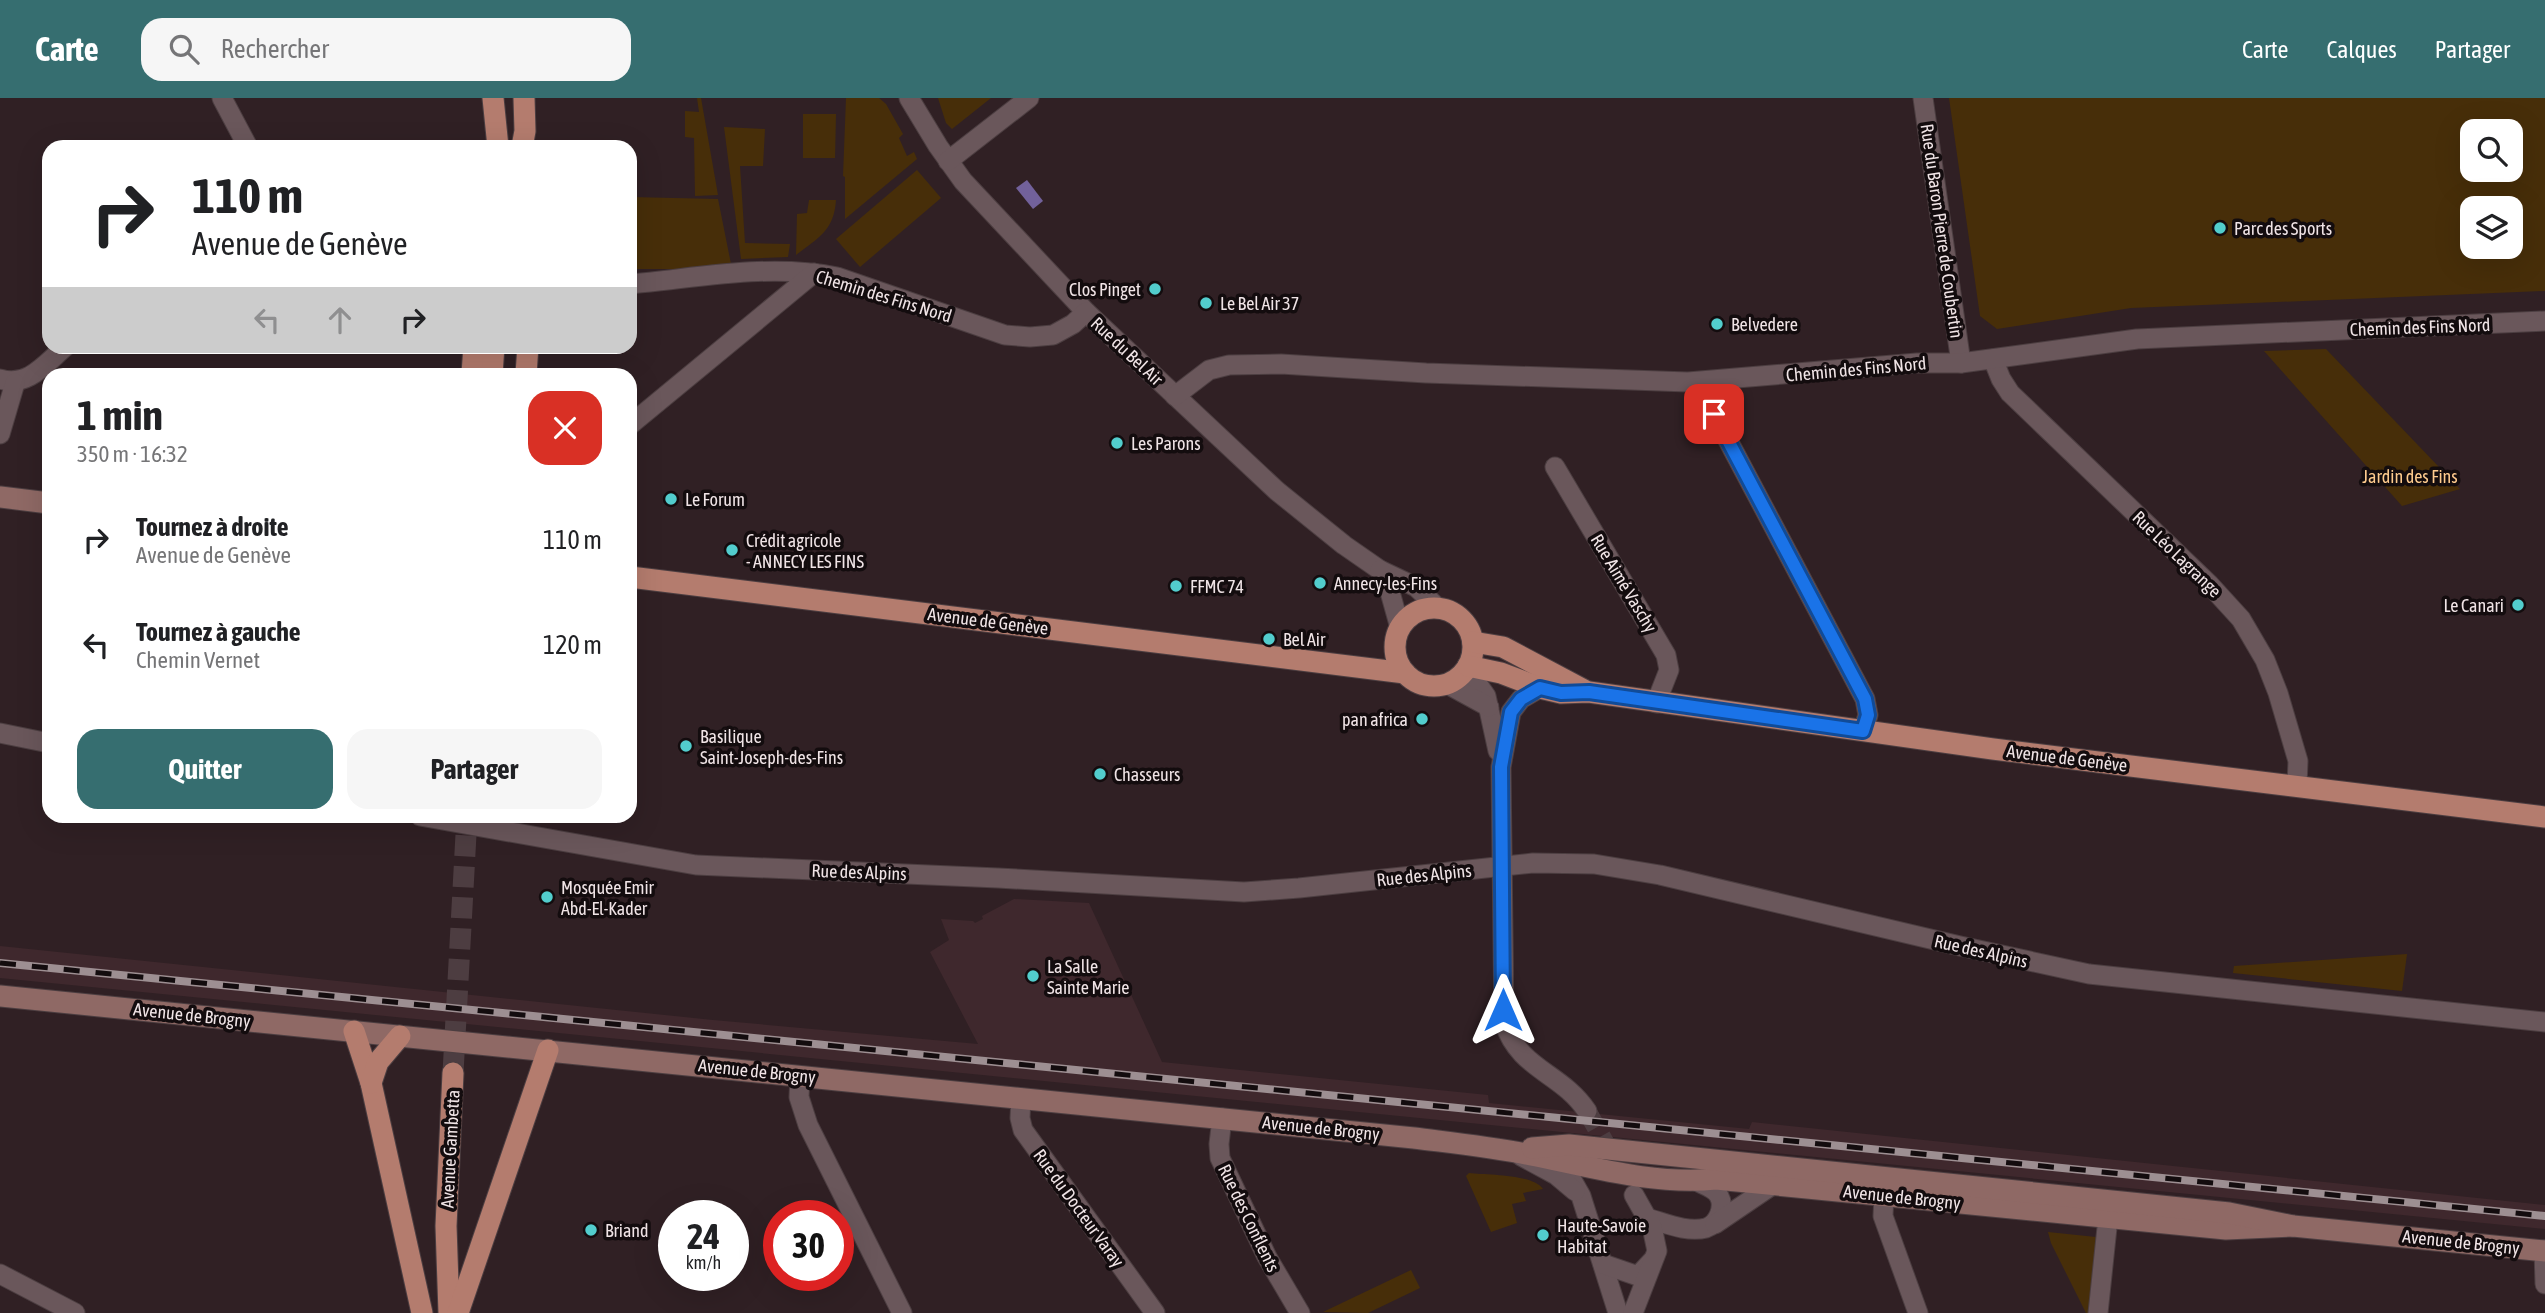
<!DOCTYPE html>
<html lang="fr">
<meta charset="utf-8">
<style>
:root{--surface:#fff;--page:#f6f6f6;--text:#202124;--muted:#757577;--accent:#366e70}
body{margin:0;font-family:"Asap Condensed",sans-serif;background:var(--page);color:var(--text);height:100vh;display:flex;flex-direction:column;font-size:26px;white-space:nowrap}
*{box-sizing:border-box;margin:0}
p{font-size:23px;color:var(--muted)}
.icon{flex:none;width:38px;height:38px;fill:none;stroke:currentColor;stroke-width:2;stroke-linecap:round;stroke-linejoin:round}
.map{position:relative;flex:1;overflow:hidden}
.panel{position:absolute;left:42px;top:270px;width:595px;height:455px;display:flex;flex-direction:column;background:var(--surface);border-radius:21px;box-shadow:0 7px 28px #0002}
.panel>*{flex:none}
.banner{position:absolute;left:42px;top:42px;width:595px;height:214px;border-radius:21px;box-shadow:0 7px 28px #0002;background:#fff;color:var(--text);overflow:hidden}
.tools{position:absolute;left:2460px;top:21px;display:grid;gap:14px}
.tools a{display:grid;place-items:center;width:63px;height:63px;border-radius:14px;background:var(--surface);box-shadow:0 7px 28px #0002;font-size:35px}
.speed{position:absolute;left:658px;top:1102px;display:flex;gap:14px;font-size:35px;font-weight:700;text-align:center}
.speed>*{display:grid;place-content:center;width:91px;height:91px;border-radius:50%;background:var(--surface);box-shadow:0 7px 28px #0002;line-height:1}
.speed small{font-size:18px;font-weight:400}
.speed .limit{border:10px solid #d22;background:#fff;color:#111}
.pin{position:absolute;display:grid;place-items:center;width:60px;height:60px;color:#fff;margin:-30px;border-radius:14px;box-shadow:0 4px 10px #0006}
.me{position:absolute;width:77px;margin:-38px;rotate:0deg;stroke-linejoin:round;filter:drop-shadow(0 0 5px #0008)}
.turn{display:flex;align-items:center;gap:24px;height:147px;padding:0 35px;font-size:32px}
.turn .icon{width:91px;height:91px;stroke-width:2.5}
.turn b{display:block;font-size:49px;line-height:60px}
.lanes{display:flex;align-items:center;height:66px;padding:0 35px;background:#0003;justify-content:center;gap:35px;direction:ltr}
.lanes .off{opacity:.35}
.round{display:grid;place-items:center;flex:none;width:74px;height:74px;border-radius:21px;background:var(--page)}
.overview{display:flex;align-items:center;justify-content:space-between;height:119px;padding:0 35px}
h1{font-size:42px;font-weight:700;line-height:52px}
.cta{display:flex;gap:14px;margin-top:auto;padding:14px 35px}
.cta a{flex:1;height:80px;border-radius:21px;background:var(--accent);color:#fff;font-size:28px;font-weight:700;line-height:80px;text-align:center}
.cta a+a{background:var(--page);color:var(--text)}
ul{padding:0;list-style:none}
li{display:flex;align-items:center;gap:21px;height:105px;padding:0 35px}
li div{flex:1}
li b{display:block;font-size:26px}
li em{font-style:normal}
header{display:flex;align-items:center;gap:42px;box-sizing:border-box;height:98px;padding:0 35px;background:var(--accent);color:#fff}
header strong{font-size:33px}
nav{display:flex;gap:38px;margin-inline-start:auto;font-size:24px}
.search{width:490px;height:63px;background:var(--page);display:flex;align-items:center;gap:18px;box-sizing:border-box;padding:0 24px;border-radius:21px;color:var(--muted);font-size:26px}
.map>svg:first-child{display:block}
.built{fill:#3f282d}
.green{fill:#472e09;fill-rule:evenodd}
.water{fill:#72619b}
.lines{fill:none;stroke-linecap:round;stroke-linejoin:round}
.street-tunnel{stroke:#4d3d41;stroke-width:19;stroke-dasharray:19 10;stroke-linecap:butt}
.primary-tunnel{stroke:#4d3d41;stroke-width:21;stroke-dasharray:21 10;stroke-linecap:butt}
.street-casing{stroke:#4c3e41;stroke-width:21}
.secondary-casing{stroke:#4c3e41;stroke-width:23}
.primary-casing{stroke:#4c3e41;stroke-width:23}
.street{stroke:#6a575b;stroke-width:19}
.secondary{stroke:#8f6965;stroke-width:21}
.primary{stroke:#b47c6e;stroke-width:21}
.rail-casing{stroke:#9d8f92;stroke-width:8}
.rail{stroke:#130c0e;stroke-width:5;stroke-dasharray:16;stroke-linecap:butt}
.route-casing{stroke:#114b97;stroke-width:18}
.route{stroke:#1a73e8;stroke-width:12}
.poi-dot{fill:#52cdcd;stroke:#130c0e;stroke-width:2.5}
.labels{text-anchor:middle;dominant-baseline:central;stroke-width:7;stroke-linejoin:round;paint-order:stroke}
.poi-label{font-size:18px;fill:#f0e4e6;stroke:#130c0e;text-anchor:start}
.street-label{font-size:18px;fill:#f0e4e6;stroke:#130c0e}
.park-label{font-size:18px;fill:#fecb8e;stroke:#130c0e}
</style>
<header>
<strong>Carte</strong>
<div class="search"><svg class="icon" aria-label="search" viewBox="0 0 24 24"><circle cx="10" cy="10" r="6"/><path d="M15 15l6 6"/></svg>Rechercher</div>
<nav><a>Carte</a><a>Calques</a><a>Partager</a></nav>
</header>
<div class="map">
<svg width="2545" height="1215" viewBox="0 0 2545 1215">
<rect width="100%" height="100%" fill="#302024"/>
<path class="built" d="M 1014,801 L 1089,805 L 1162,964 L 1488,997 L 1489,1005 L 1749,1031 L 1752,1024 L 2545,1107 L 2545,1131 L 0,880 L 0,848 L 713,922 L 978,946 L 930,854 L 949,842 L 941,821 L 973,823 L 975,825 L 983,821 L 982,818 Z"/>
<g class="green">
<path d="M 697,0 L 701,0 L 718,97 L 695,98 L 694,40 L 685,39 L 685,13 L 699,14 Z"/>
<path d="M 846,0 L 879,0 L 886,6 L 903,36 L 899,40 L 907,58 L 914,54 L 917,61 L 845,121 L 845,79 L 843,78 Z"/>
<path d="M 938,0 L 991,0 L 952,31 L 946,25 Z"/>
<path d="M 1949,0 L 2545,0 L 2545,193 L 2131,210 L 1997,231 L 1980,218 ZM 2473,33 L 2511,33 L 2511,72 L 2473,72 ZM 2473,110 L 2511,110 L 2511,149 L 2473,149 Z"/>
<path d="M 803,16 L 836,16 L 835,60 L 803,60 Z"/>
<path d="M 724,29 L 765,31 L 763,68 L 740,68 L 745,145 L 790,146 L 788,159 L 741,161 Z"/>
<path d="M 917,72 L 941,100 L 860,169 L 836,141 Z"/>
<path d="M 630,99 L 718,101 L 732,171 L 630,171 Z"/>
<path d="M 809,102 L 836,102 C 834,133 818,140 796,157 L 797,116 L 807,115 Z"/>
<path d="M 2326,251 L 2460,391 L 2402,408 L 2264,253 Z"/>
<path d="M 2407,856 L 2402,893 L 2233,875 L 2234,868 Z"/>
<path d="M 1469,1075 C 1487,1077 1533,1076 1543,1091 L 1523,1095 L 1526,1103 L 1512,1106 L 1517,1125 L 1491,1134 L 1466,1078 Z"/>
<path d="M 2048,1134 L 2096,1139 L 2099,1142 L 2094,1215 L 2086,1215 L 2051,1145 Z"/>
<path d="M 1411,1172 L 1420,1190 L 1368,1215 L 1323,1214 Z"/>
</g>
<path class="water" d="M 1027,82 L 1043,103 L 1033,111 L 1016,90 Z"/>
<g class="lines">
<path class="street-tunnel" d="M 1587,1013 L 1614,1061"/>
<path class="primary-tunnel" d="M 453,975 L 467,718"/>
<defs>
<g id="street">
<path d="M 222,0 L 248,49"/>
<path d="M 909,0 L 938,48 L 963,83 L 1086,214 L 1277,393 L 1344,447 L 1380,472 L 1416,489 L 1438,510"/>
<path d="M 1923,0 L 1961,265"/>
<path d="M 948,63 L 1029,0"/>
<path d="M 630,186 C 698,180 769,165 837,179 L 1005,237 L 1030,239 L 1053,237 L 1073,226 L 1086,214"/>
<path d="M 1993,261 L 2001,281 L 2010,295 L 2209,486 L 2241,521 L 2265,562 L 2278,595 L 2298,663 L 2297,688"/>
<path d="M 0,281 C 28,290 46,265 66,248"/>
<path d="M 1711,284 L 1714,316 L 1865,601 L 1868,617 L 1863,633"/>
<path d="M 1175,298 L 1209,272 L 1229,267 L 1281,266 L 1426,275 L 1688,284 L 1917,265 L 1961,265 L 2137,241 L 2545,223"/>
<path d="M 630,327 L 814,175"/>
<path d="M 0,336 L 15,285"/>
<path d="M 1555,369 L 1666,557 L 1669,572 L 1656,605"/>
<path d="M 1380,472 L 1390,494 L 1400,530"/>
<path d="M 1467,571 L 1486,598 L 1498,653"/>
<path d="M 1447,586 L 1489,609"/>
<path d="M 1540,590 L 1521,601 L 1511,614 L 1501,669 L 1504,924 C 1519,972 1561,974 1587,1013"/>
<path d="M 0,635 L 49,645"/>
<path d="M 420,718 L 696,767 L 998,780 L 1244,794 L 1299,790 L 1533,765 L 1594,766 L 1660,777 L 1960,848 L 2089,876 L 2545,924"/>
<path d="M 800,978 L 799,999 L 808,1027 L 902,1215"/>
<path d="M 1021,1000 L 1020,1020 L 1023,1032 L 1155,1215"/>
<path d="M 1222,1020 L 1219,1046 L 1220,1060 L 1267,1159 L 1300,1215"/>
<path d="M 1556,1054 L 1581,1098 L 1618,1215"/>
<path d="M 1521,1058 L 1556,1077 L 1575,1093"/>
<path d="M 1884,1097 L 1883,1118 L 1918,1215"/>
<path d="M 1647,1120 C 1665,1125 1687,1135 1706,1130 C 1718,1126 1725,1109 1719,1098 C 1715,1090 1703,1087 1696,1083"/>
<path d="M 1715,1126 L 1774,1086"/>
<path d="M 2544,1152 L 2545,1186"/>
<path d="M 1603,1166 L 1638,1178 L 1652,1163"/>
<path d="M 0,1176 L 75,1215"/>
<path d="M 1633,1215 L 1657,1153 L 1652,1129 L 1634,1097"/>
<path d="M 2098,1215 L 2108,1120"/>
</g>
<g id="secondary">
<path d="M 0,399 L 49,405"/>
<path d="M 0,898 L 1414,1040 C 1453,1045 1492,1049 1531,1057 C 1592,1069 1653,1087 1716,1081 L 2226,1131 L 2293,1128"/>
<path d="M 1532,1050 L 1569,1047 L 2229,1115 L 2293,1128 L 2545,1153"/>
</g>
<g id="primary">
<path d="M 493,0 L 498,49"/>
<path d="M 522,49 L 525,33 L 524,0"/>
<path d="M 472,276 L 474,248"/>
<path d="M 492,276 L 494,248"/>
<path d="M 526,276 L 528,248"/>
<path d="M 630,479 L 1405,575"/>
<circle cx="1434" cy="549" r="39"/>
<path d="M 1473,544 L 1503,549 L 1584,592"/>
<path d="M 1468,568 L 1501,575 L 1540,590 L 1561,595 L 1589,594 L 1993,651 L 2545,719"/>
<path d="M 354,933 L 371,985 L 422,1215"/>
<path d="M 371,985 L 378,964 L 400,938"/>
<path d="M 449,1215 L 446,1128 L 453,975"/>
<path d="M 458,1215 L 548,952"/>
</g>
</defs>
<use href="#street" class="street-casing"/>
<use href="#secondary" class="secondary-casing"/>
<use href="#primary" class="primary-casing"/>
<use href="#street" class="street"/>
<use href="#secondary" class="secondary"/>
<use href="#primary" class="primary"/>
<defs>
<path id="rail" d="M 0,865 L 2545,1118"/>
</defs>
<use href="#rail" class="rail-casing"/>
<use href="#rail" class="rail"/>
</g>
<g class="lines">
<defs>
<path id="route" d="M 1503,912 L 1501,669 L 1511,614 L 1521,601 L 1540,590 L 1561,595 L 1589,594 L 1863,633 L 1868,617 L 1865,601 L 1714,316"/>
</defs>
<use href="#route" class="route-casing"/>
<use href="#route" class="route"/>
</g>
<g class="poi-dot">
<circle cx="2220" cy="130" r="7"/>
<circle cx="1155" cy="191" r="7"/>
<circle cx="1206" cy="205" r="7"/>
<circle cx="1717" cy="226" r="7"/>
<circle cx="1117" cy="345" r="7"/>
<circle cx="671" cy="401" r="7"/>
<circle cx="732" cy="452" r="7"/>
<circle cx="1320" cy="485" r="7"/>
<circle cx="1176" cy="488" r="7"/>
<circle cx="2518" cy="507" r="7"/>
<circle cx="1269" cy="541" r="7"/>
<circle cx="1422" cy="621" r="7"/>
<circle cx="686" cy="648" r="7"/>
<circle cx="1100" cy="676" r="7"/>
<circle cx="547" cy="799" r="7"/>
<circle cx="1033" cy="878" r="7"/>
<circle cx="591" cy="1132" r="7"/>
<circle cx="1543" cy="1137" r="7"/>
</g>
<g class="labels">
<g class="poi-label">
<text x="2234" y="130">Parc des Sports</text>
<text x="1141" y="191" text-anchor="end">Clos Pinget</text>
<text x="1220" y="205">Le Bel Air 37</text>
<text x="1731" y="226">Belvedere</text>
<text x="1131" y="345">Les Parons</text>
<text x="685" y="401">Le Forum</text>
<text x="746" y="442">Crédit agricole<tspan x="746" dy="21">- ANNECY LES FINS</tspan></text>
<text x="1334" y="485">Annecy-les-Fins</text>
<text x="1190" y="488">FFMC 74</text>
<text x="2504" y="507" text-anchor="end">Le Canari</text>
<text x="1283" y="541">Bel Air</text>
<text x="1408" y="621" text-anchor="end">pan africa</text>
<text x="700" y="638">Basilique<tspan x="700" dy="21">Saint-Joseph-des-Fins</tspan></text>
<text x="1114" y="676">Chasseurs</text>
<text x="561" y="789">Mosquée Emir<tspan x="561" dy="21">Abd-El-Kader</tspan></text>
<text x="1047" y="868">La Salle<tspan x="1047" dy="21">Sainte Marie</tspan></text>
<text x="1557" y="1127">Haute-Savoie<tspan x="1557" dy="21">Habitat</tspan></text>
<text x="605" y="1132">Briand</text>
</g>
<g class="street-label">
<text transform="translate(1942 133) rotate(82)">Rue du Baron Pierre de Coubertin</text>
<text transform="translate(884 198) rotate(17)">Chemin des Fins Nord</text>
<text transform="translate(2420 229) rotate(-2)">Chemin des Fins Nord</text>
<text transform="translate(1127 253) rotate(43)">Rue du Bel Air</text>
<text transform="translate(1856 271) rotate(-5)">Chemin des Fins Nord</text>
<text transform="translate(2177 456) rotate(44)">Rue Léo Lagrange</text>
<text transform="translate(1624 485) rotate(59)">Rue Aimé Vaschy</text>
<text transform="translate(988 523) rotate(7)">Avenue de Genève</text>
<text transform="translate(2067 660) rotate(7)">Avenue de Genève</text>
<text transform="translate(859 774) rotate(2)">Rue des Alpins</text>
<text transform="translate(1424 777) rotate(-6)">Rue des Alpins</text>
<text transform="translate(1981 853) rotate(13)">Rue des Alpins</text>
<text transform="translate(192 917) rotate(6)">Avenue de Brogny</text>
<text transform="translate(757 973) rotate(6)">Avenue de Brogny</text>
<text transform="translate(1321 1030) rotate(6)">Avenue de Brogny</text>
<text transform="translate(450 1051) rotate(-87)">Avenue Gambetta</text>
<text transform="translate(1902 1099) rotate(6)">Avenue de Brogny</text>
<text transform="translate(1079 1110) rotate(54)">Rue du Docteur Varay</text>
<text transform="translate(1249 1120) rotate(64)">Rue des Conflents</text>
<text transform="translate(2461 1144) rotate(6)">Avenue de Brogny</text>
</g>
<g class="park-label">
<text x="2410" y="378">Jardin des Fins</text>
</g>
</g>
</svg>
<div class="tools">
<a><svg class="icon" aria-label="search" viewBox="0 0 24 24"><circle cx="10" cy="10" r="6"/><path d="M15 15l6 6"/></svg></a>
<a><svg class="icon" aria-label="layers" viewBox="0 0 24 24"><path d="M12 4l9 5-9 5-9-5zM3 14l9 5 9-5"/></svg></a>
</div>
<div class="speed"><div>24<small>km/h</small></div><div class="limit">30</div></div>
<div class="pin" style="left:1714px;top:316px;background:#d93025"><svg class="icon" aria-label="arrive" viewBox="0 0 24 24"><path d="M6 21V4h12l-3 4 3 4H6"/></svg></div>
<svg class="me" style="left:1503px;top:912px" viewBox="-20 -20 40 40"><path d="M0-17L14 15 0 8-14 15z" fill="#1a73e8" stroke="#fff" stroke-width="4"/></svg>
<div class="banner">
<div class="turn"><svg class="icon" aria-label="right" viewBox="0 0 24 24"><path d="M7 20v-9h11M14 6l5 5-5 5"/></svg><div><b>110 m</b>Avenue de Genève</div></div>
<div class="lanes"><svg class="icon off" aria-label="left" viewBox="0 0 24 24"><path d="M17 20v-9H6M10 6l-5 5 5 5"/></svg><svg class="icon off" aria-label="ahead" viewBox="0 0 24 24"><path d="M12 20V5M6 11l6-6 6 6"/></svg><svg class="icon" aria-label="right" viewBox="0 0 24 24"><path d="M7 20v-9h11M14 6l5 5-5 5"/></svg></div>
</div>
<section class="panel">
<div class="overview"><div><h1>1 min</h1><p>350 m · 16:32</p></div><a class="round" style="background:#d93025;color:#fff"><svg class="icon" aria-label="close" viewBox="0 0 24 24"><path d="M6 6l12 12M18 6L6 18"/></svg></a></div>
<ul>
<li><svg class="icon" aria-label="right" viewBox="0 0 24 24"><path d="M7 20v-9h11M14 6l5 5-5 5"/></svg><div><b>Tournez à droite</b><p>Avenue de Genève</p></div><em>110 m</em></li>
<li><svg class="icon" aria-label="left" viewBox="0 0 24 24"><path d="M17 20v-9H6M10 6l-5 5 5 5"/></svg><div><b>Tournez à gauche</b><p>Chemin Vernet</p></div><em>120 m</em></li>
</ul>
<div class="cta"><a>Quitter</a><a>Partager</a></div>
</section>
</div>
